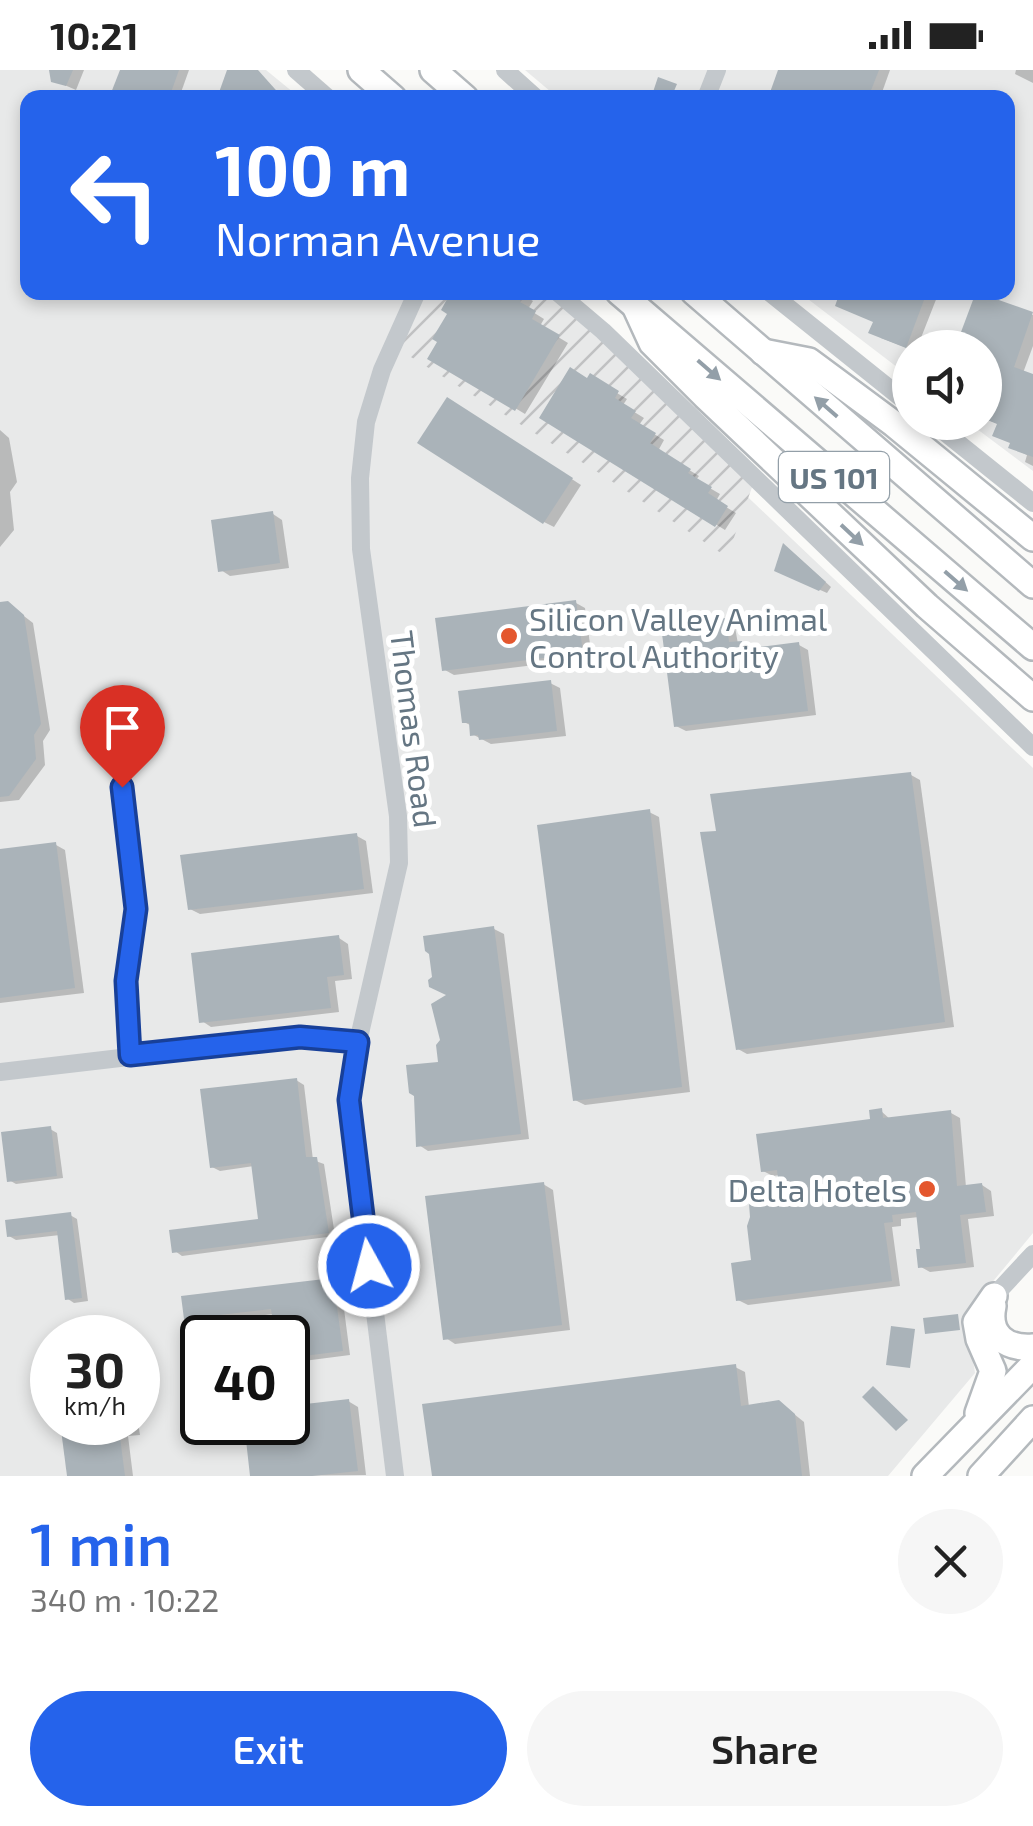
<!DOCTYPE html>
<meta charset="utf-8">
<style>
:root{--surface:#fff;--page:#f6f6f6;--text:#222;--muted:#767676;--accent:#2563eb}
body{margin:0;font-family:"Exo 2",sans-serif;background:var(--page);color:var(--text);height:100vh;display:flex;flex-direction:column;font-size:38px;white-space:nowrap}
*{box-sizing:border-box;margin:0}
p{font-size:32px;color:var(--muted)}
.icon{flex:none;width:55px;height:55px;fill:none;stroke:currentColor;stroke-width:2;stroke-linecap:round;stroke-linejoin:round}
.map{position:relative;height:1406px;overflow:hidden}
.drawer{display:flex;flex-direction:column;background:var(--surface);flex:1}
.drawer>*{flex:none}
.top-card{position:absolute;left:20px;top:20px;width:995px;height:210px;border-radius:20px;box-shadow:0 5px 15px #0003;background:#2563eb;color:#fff;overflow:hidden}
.fabs{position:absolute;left:892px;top:260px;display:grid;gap:20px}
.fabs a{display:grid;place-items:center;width:110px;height:110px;border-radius:50%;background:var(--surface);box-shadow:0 5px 15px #0003;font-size:50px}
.speed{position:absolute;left:30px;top:1245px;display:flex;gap:20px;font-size:50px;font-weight:700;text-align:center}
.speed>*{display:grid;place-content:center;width:130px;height:130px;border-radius:50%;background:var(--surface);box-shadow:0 5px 15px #0003;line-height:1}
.speed small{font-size:25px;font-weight:400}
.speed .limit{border:5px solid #111;border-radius:15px;background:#fff;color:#111}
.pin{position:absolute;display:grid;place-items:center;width:85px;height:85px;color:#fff;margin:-102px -42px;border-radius:50% 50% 50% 0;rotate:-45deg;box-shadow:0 0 10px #0007}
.pin .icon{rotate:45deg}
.me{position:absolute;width:110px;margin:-55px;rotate:353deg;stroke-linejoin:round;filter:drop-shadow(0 0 8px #0008)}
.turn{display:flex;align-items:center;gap:35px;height:210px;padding:0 30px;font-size:45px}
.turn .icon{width:130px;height:130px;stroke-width:2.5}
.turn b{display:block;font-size:70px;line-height:85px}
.round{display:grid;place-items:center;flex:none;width:105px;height:105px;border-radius:52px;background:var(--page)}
.headline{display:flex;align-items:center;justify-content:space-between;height:170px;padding:0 30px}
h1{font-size:60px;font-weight:600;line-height:75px;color:var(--accent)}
.primary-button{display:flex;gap:20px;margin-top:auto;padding:20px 30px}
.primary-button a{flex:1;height:115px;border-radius:60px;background:var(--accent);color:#fff;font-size:40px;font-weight:600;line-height:115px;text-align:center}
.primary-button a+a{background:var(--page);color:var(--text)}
.status{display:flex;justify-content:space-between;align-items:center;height:70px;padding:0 50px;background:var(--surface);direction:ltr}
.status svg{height:28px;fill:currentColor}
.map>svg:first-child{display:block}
.built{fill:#e8e9e9;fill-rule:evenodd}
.industrial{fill:url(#industrial-furrows)}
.shadow{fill:#0003}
.building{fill:#aab3b9}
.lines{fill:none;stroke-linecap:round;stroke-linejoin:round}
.highway-casing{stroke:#b4b9bd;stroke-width:30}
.minor{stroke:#c3c8cc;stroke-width:18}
.highway{stroke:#fff;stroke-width:25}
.oneway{fill:#939fa8}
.route-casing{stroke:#184099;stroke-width:25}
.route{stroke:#2563eb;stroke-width:18}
.poi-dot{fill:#e4572e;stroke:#fff;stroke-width:4}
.labels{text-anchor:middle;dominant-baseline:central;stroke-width:10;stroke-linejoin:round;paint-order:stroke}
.shield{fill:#fff;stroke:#939fa8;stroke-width:2.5}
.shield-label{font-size:30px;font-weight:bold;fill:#657683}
.poi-label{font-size:32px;fill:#657683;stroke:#fff;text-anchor:start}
.street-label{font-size:32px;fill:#657683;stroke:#fff}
</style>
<div class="status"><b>10:21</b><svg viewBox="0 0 49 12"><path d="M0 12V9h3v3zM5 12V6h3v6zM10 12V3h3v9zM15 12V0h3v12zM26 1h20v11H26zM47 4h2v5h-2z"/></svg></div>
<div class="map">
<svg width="1033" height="1406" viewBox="0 0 1033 1406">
<defs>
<pattern id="industrial-furrows" width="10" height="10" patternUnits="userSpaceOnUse" patternTransform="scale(2.5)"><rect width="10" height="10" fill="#e8e9e9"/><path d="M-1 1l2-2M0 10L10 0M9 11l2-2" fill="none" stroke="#c0c1c2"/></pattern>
</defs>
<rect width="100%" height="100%" fill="#fafaf8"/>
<g class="built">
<path d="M 0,0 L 266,0 L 299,27 L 28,28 L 28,222 L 533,223 L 1033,698 L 1033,1163 L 966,1244 L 975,1303 L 888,1406 L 0,1406 ZM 52,1268 L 138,1268 L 138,1352 L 52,1352 ZM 202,1268 L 288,1268 L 288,1352 L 202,1352 Z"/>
<path d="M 525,0 L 1033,0 L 1033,401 L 969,353 L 985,352 L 985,278 L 910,278 L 910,307 L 800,223 L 1008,222 L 1008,28 L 557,27 Z"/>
</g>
<path class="industrial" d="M 417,223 L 557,223 L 755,409 L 727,487 L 596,401 L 393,276 Z"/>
<g class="shadow">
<path d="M 52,0 L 84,0 L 76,20 L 53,10 Z"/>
<path d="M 122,0 L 189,0 L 179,28 L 112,28 Z"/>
<path d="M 781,0 L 890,0 L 880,28 L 771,28 Z"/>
<path d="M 1016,0 L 1033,0 L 1033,13 L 1015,4 Z"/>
<path d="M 843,222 L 939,222 L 917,278 L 910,279 L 881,268 L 876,252 Z"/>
<path d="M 520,223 L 533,231 L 528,239 L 544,249 L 540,256 L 568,273 L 525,344 L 431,288 Z"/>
<path d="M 978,224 L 1033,245 L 1033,276 L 1023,303 L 1033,306 L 1033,396 L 1025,392 L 1027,385 L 1011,377 L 1012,373 L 999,354 L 985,349 L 985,278 Z"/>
<path d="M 590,307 L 627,329 L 623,335 L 644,348 L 639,355 L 664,370 L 658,381 L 699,406 L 696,410 L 720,424 L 716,431 L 736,443 L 725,460 L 542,347 Z"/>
<path d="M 457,335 L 581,415 L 554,457 L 544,452 Z"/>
<path d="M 0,360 L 9,368 L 17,412 L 10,422 L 14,460 L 0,477 Z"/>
<path d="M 273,444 L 282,450 L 289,498 L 230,506 L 221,500 Z"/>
<path d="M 790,480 L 831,517 L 827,523 L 784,504 Z"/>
<path d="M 7,533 L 33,553 L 50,660 L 43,671 L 45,695 L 19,730 L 0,732 L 0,534 Z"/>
<path d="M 576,533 L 585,538 L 592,588 L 454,605 L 445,600 Z"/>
<path d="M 726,551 L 735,557 L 738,574 L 751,579 L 799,575 L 808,580 L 816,645 L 686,661 L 676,656 Z"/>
<path d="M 550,613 L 560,618 L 566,666 L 491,674 L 472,664 L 470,655 L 464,652 Z"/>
<path d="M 911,705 L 920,710 L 954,957 L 747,984 L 738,979 L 719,763 Z"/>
<path d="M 649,742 L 659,747 L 690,1022 L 585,1035 L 575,1030 Z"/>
<path d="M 357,766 L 366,771 L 373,823 L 200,844 L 190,839 Z"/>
<path d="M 56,775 L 65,780 L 84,923 L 0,933 L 0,782 Z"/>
<path d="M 494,859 L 504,864 L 529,1069 L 428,1081 L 419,1075 L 441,994 L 451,925 Z"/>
<path d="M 339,868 L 348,874 L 352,909 L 335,911 L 339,942 L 211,957 L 202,951 Z"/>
<path d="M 296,1010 L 304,1015 L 313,1090 L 324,1094 L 335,1166 L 182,1186 L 175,1181 L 261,1151 L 254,1096 L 220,1101 L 212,1097 Z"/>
<path d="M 881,1041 L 891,1050 L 951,1043 L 960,1048 L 966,1117 L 982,1115 L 991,1121 L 994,1146 L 968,1149 L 974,1197 L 930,1202 L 921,1197 L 923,1181 L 919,1147 L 901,1149 L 901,1156 L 892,1157 L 900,1216 L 748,1235 L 738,1230 L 783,1133 L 780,1105 L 773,1106 L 763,1101 L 873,1051 Z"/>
<path d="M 50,1059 L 57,1063 L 63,1108 L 16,1114 L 9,1110 Z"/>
<path d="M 543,1114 L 553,1120 L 570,1260 L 455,1274 L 446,1268 Z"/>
<path d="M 70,1145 L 77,1149 L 88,1231 L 74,1233 L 68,1229 L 60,1165 L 16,1170 L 9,1166 Z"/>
<path d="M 333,1211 L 341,1216 L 350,1285 L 288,1293 L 288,1268 L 274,1244 L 194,1253 L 186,1248 Z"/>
<path d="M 735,1297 L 745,1302 L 749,1337 L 779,1332 L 804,1352 L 810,1406 L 434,1406 Z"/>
<path d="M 348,1331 L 358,1337 L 366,1405 L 253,1406 L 288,1352 L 288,1338 Z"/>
<path d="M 78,1352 L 138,1352 L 140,1365 L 128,1366 L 133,1406 L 70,1406 Z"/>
</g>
<g class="building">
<path d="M 49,0 L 73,0 L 66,16 L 51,12 Z"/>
<path d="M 120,0 L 179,0 L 169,28 L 109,28 Z"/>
<path d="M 227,0 L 258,0 L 283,28 L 217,28 Z"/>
<path d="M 778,0 L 879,0 L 868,28 L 768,28 Z"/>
<path d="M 658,7 L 677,14 L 671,28 L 651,28 Z"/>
<path d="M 451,222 L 525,222 L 520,232 L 536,241 L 532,249 L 560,265 L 515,341 L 427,289 L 437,272 L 432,269 L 447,244 L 441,240 Z"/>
<path d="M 840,222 L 927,222 L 906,278 L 868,263 L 873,252 L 835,236 Z"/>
<path d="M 976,222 L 1033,242 L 1014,297 L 1033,304 L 1033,387 L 1008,378 L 1010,373 L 992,366 L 997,354 L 985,349 L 985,278 L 955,278 Z"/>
<path d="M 570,297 L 587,308 L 590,303 L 619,321 L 615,328 L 636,341 L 631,348 L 656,363 L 650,373 L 691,399 L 688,403 L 712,417 L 708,423 L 728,436 L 715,457 L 539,348 Z"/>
<path d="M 447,327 L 573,408 L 543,454 L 417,373 Z"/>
<path d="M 273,441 L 280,493 L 218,502 L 211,450 Z"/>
<path d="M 783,473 L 826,512 L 819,521 L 774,501 Z"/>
<path d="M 576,530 L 583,583 L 442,601 L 435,548 Z"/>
<path d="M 8,531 L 24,545 L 41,654 L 34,665 L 36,689 L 9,726 L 0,727 L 0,532 Z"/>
<path d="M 726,548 L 729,572 L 742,571 L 743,579 L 799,572 L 808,641 L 674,657 L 661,556 Z"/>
<path d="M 551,610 L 557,661 L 479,670 L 478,665 L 470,666 L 469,653 L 462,653 L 458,621 Z"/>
<path d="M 911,702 L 945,952 L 736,980 L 700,762 L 716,761 L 710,724 Z"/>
<path d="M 650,739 L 682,1017 L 573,1031 L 537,755 Z"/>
<path d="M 357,763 L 364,819 L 188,840 L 180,785 Z"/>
<path d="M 56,772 L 75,918 L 0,928 L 0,779 Z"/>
<path d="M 494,856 L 521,1064 L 416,1077 L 414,1026 L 409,1023 L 406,995 L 438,992 L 436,975 L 440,970 L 431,934 L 446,925 L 429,917 L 428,910 L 432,907 L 429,884 L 425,881 L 423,866 Z"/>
<path d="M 339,865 L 344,905 L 327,907 L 331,938 L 199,953 L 191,883 Z"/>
<path d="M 297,1008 L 306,1087 L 317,1087 L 329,1163 L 172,1183 L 169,1160 L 258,1149 L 251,1093 L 210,1098 L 200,1019 Z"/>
<path d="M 882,1038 L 883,1048 L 951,1040 L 957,1116 L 982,1113 L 986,1142 L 960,1145 L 966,1193 L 918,1198 L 916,1179 L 920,1179 L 916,1142 L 892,1145 L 893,1152 L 884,1153 L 892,1211 L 736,1231 L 731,1193 L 751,1190 L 747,1156 L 750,1147 L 749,1134 L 781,1131 L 777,1100 L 761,1102 L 756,1064 L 870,1049 L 869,1040 Z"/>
<path d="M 51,1056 L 57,1106 L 7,1112 L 1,1062 Z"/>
<path d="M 544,1112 L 562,1255 L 443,1270 L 425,1126 Z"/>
<path d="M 71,1142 L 82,1228 L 65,1230 L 57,1161 L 7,1167 L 5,1150 Z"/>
<path d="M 333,1208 L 343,1281 L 288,1288 L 288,1268 L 275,1268 L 271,1239 L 184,1249 L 181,1226 Z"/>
<path d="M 958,1244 L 960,1260 L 925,1264 L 923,1248 Z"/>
<path d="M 891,1256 L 915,1259 L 910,1298 L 886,1295 Z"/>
<path d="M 736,1294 L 741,1336 L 779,1330 L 795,1344 L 802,1406 L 432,1406 L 422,1334 Z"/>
<path d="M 873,1316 L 908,1350 L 896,1361 L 862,1327 Z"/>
<path d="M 349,1329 L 358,1401 L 312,1406 L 250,1406 L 244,1352 L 288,1352 L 288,1336 Z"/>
<path d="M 60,1352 L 118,1352 L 125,1406 L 67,1406 Z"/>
</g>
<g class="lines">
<defs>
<g id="highway">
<path d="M 361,0 L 393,28"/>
<path d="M 433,0 L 465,28"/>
<path d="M 619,222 L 1033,577"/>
<path d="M 694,222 L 1033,515"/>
<path d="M 635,236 L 652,273 L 705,326 L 927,536 L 1033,628"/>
<path d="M 763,282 L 809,291 L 894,354 L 1033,468"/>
<path d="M 993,1236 C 987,1265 1006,1279 1033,1277"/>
<path d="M 978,1343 L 993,1301 L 979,1269 L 976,1252 L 994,1226"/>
<path d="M 925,1406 L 1033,1295"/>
<path d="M 981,1406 L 1033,1349"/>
</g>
</defs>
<use href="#highway" class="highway-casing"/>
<g class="minor">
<path d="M 296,0 L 328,28"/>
<path d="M 505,0 L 536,28"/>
<path d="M 706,28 L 717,0"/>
<path d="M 557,222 L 603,261 L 1033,677"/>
<path d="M 769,222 L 910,335"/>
<path d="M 932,352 L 1033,433"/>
<path d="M 122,717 L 136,839 L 126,911 L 131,985"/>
<path d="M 0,1002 L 300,967 L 358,972"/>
<path d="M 994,1226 L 1033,1184"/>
<path d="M 395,1406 L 349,1030 L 358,972 L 399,793 L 398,746 L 361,479 L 360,408 L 366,352 L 382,300 L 417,222"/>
</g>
<use href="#highway" class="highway"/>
</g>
<defs><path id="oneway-solid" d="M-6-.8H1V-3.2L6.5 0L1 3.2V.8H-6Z" transform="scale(2.5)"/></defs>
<g class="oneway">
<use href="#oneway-solid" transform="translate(709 300) rotate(41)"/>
<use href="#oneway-solid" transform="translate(826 337) rotate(-139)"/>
<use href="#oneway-solid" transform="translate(852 465) rotate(43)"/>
<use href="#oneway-solid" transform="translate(956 511) rotate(41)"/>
</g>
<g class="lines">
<defs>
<path id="route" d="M 122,717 L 136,839 L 126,911 L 130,985 L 300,967 L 358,972 L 349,1030 L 369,1196"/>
</defs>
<use href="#route" class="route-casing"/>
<use href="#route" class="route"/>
</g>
<g class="poi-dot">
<circle cx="509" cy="566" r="10"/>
<circle cx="927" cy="1119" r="10"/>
</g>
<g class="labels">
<rect class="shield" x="779" y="382" width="110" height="50" rx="8"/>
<g class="shield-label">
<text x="834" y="407">US 101</text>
</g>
<g class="poi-label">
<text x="529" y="548">Silicon Valley Animal<tspan x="529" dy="37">Control Authority</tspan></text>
<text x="907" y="1119" text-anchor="end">Delta Hotels</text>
</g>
<g class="street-label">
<text transform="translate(415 659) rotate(83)">Thomas Road</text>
</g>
</g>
</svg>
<div class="fabs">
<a><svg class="icon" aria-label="sound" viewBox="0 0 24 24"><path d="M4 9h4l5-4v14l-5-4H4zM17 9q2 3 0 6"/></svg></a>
</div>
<div class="speed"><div>30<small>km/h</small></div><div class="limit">40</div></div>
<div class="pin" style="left:122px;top:717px;background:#d93025"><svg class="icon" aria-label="arrive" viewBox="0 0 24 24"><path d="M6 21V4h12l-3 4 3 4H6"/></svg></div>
<svg class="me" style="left:369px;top:1196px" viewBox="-20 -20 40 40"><circle r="17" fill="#2563eb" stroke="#fff" stroke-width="3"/><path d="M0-11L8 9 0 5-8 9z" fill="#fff"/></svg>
<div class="top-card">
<div class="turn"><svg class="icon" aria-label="left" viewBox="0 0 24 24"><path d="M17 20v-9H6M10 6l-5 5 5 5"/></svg><div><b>100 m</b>Norman Avenue</div></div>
</div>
</div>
<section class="drawer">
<div class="headline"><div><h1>1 min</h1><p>340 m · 10:22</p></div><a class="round"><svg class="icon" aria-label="close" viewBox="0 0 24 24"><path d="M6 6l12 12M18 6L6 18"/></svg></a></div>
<div class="primary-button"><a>Exit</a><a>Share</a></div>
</section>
